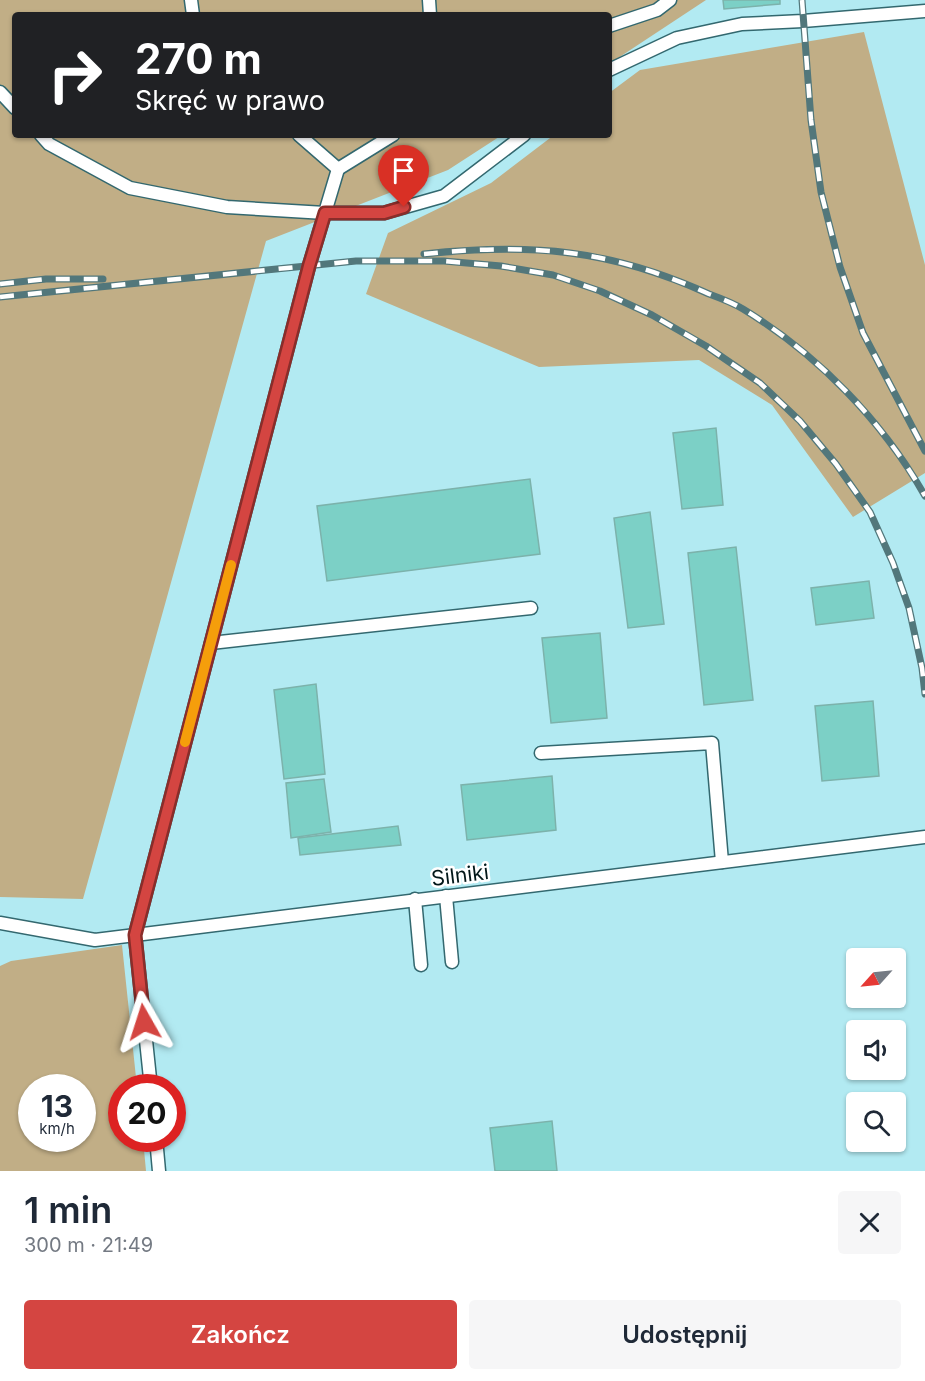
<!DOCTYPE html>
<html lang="pl">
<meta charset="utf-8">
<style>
:root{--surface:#fff;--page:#f6f6f7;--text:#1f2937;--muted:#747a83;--accent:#d44541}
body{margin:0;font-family:Inter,sans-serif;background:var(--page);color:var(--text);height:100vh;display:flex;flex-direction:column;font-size:22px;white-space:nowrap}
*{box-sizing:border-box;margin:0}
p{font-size:20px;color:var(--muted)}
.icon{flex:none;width:33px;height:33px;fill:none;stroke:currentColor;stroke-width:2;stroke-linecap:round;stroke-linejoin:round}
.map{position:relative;height:1171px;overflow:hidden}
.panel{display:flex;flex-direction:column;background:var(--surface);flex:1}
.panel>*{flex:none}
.hud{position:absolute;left:12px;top:12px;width:600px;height:126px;border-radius:6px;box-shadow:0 2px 4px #0004;background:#202124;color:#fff;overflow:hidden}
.needle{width:39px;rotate:243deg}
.fabs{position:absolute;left:846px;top:948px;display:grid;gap:12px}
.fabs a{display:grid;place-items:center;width:60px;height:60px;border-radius:6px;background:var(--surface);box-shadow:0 2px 4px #0004;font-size:30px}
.speed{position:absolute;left:18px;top:1074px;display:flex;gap:12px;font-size:30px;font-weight:700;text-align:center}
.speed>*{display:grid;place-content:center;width:78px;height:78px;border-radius:50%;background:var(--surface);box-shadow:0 2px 4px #0004;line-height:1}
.speed small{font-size:15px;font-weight:400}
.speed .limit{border:9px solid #d22;background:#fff;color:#111}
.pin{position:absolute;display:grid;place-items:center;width:51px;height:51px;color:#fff;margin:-62px -26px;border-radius:50% 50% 50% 0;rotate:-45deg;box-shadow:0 0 6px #0007}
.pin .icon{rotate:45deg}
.me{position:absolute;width:66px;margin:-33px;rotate:354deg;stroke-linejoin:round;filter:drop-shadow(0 0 4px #0008)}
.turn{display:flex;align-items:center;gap:21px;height:126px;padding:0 24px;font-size:27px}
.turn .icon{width:78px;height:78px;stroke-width:2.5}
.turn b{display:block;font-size:42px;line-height:51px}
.round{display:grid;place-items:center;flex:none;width:63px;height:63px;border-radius:6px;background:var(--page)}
.head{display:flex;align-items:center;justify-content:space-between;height:102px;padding:0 24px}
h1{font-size:36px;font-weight:600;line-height:45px}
.button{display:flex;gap:12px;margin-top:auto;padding:12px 24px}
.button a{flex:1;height:69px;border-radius:6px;background:var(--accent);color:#fff;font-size:24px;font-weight:600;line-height:69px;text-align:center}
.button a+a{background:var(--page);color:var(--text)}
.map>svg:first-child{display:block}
.green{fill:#c1ae86;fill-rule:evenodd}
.building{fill:#7cd0c6;stroke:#7cb2ab;stroke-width:1.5}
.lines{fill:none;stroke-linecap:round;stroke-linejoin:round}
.lane-casing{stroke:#33686f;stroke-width:15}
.lane{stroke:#fff;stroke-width:12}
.rail-casing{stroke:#52777b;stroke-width:7}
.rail{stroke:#fff;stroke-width:4.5;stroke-dasharray:14;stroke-linecap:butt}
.route-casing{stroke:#8a2d2a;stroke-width:15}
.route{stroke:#d44541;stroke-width:10}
.slow{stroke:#f59e0b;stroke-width:10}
.labels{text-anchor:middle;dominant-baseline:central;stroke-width:5;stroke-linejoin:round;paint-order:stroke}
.street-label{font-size:21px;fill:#021719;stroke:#fff}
</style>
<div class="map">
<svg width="925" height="1171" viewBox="0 0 925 1171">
<rect width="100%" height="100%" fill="#b2eaf2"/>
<g class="green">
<path d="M 0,0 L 706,0 L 609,64 L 609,15 L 15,15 L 15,135 L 502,135 L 448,170 L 266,241 L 83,899 L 0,897 Z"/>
<path d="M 864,32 L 925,265 L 925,473 L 853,517 L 772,405 L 699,360 L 539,367 L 366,294 L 388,233 L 491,183 L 554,135 L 609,135 L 609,93 L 640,70 Z"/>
<path d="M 122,945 L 137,1087 L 122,1088 L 122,1138 L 143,1139 L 146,1171 L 0,1171 L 0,966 L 11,961 ZM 32,1088 L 82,1088 L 82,1138 L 32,1138 Z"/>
</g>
<g class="building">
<path d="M 723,0 L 780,0 L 780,4 L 724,9 Z"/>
<path d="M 716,428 L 723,505 L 682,509 L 673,433 Z"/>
<path d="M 530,479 L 540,554 L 327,581 L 317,506 Z"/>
<path d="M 650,512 L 664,624 L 628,628 L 614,518 Z"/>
<path d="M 736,547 L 753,700 L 704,705 L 688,553 Z"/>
<path d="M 869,581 L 874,618 L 816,625 L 811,588 Z"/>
<path d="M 600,633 L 607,718 L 551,723 L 542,638 Z"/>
<path d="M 316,684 L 325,774 L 284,779 L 274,690 Z"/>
<path d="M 873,701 L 879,776 L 822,781 L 815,706 Z"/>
<path d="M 552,776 L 556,830 L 467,840 L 461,785 Z"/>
<path d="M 324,779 L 331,832 L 291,838 L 286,783 Z"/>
<path d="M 398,826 L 401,845 L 300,855 L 298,838 Z"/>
<path d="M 552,1121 L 557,1171 L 495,1171 L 490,1128 Z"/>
</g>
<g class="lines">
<defs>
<g id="lane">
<path d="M 191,0 L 193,15"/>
<path d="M 429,0 L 430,15"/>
<path d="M 609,26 L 657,10 L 670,0"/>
<path d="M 609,70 L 677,38 L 742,24 L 803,21 L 925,11"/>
<path d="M 0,92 L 15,108"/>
<path d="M 41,135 L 49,144 L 130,188 L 227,207 L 325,213 L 384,213 L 444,196 L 524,135"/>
<path d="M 338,169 L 393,135"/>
<path d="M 211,643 L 531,608"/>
<path d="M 541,753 L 712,743 L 722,862"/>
<path d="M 446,896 L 452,962"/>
<path d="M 415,899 L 421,965"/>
<path d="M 0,923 L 95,940 L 925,837"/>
<path d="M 151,1088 L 135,935 L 309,266 L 338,169 L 299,135"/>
<path d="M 156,1138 L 159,1171"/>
</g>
</defs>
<use href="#lane" class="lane-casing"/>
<use href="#lane" class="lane"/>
<defs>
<g id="rail">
<path d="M 802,0 L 811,120 L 821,192 L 840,267 L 863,333 L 925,451"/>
<path d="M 424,254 C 472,249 522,247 570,253 C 618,259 665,274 709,294 C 720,298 733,303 743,309 C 817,354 882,420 925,496"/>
<path d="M 0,284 L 46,279 L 103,279"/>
<path d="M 0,297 L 356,261 L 444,261 L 501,266 L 553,275 L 600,291 L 652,315 L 706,346 L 760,383 L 800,421 L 836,464 L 870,512 L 893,563 L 909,608 L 922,668 L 925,694"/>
</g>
</defs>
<use href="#rail" class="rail-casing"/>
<use href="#rail" class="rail"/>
</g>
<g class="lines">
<defs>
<path id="route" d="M 144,1022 L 135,935 L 309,266 L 325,213 L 384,213 L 404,207"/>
</defs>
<use href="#route" class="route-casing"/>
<use href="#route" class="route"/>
<path class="slow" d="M 185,742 L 231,565"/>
</g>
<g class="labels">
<g class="street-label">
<text transform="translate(460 875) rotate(-7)">Silniki</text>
</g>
</g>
</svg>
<div class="fabs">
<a><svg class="needle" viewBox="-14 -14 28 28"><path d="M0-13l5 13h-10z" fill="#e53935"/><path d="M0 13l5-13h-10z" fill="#747a83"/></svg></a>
<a><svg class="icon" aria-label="sound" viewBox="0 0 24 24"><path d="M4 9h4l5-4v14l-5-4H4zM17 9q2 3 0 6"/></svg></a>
<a><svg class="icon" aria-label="search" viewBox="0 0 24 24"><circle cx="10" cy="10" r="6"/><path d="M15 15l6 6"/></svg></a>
</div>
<div class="speed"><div>13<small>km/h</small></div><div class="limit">20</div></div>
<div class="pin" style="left:404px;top:207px;background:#d93025"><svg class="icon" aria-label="arrive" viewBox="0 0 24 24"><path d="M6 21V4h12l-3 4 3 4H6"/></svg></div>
<svg class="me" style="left:144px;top:1022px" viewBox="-20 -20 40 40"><path d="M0-17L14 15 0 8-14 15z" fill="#d44541" stroke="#fff" stroke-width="4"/></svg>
<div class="hud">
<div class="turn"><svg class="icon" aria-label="right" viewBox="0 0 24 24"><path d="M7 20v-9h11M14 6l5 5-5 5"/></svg><div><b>270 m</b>Skręć w prawo</div></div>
</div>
</div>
<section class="panel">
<div class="head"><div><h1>1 min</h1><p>300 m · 21:49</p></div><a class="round"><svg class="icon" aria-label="close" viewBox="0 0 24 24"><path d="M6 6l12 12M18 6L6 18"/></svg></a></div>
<div class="button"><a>Zakończ</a><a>Udostępnij</a></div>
</section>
